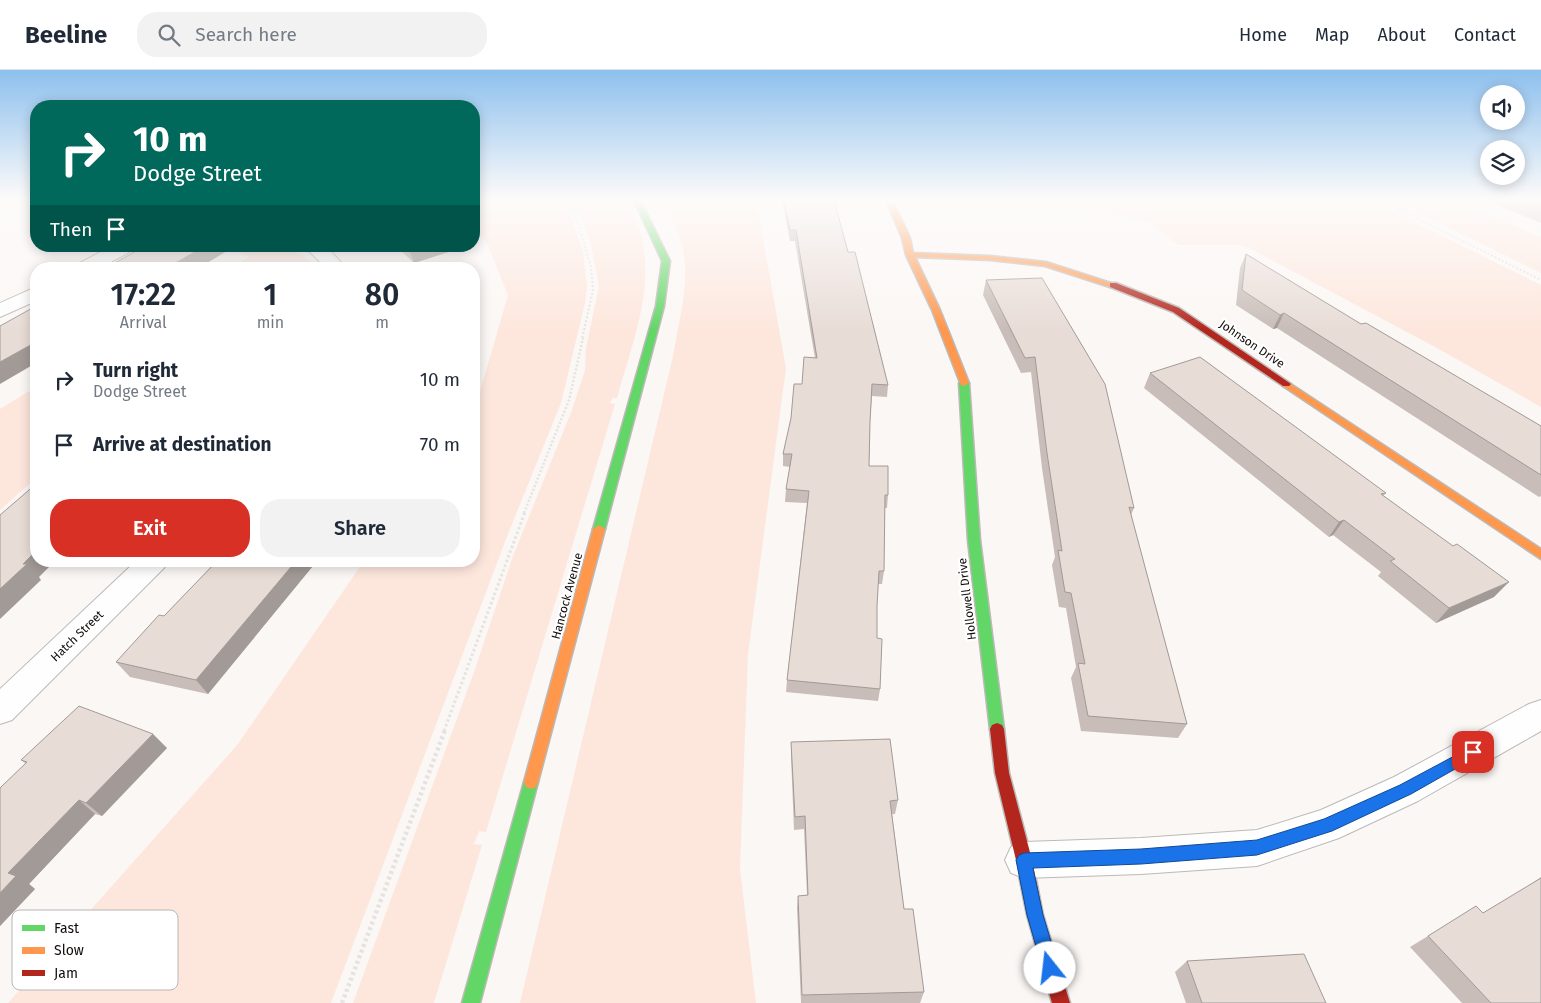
<!DOCTYPE html>
<style>
:root{--surface:#fff;--page:#f2f2f3;--text:#1f2937;--muted:#747a83;--line:#e0e1e3;--accent:#d93025}
body{margin:0;font-family:"Fira Sans",sans-serif;background:var(--page);color:var(--text);height:100vh;display:flex;flex-direction:column;font-size:19px;white-space:nowrap}
*{box-sizing:border-box;margin:0}
p{font-size:16px;color:var(--muted)}
.icon{flex:none;width:28px;height:28px;fill:none;stroke:currentColor;stroke-width:2;stroke-linecap:round;stroke-linejoin:round}
.map{position:relative;flex:1;overflow:hidden}
.sheet{position:absolute;left:30px;top:192px;width:450px;height:305px;display:flex;flex-direction:column;background:var(--surface);border-radius:20px;box-shadow:0 2px 12px #0003}
.sheet>*{flex:none}
.top-card{position:absolute;left:30px;top:30px;width:450px;height:152px;border-radius:20px;box-shadow:0 2px 12px #0003;background:#00695c;color:#fff;overflow:hidden}
.buttons{position:absolute;left:1480px;top:15px;display:grid;gap:10px}
.buttons a{display:grid;place-items:center;width:45px;height:45px;border-radius:50%;background:var(--surface);box-shadow:0 2px 12px #0003;font-size:25px}
.pin{position:absolute;display:grid;place-items:center;width:42px;height:42px;color:#fff;margin:-21px;border-radius:10px;box-shadow:0 2px 8px #0006}
.me{position:absolute;width:55px;margin:-28px;rotate:344deg;stroke-linejoin:round;filter:drop-shadow(0 0 4px #0008)}
.turn{display:flex;align-items:center;gap:18px;height:105px;padding:0 20px;font-size:22px}
.turn .icon{width:65px;height:65px;stroke-width:2.5}
.turn b{display:block;font-size:35px;line-height:42px}
.then{display:flex;align-items:center;height:48px;padding:0 20px;background:#0003;gap:10px;font-size:19px}
.eta{display:flex;justify-content:space-evenly;align-items:center;height:85px;text-align:center}
.eta b{font-size:30px;font-weight:600;line-height:35px}
.button{display:flex;gap:10px;margin-top:auto;padding:10px 20px}
.button a{flex:1;height:58px;border-radius:20px;background:var(--accent);color:#fff;font-size:20px;font-weight:600;line-height:58px;text-align:center}
.button a+a{background:var(--page);color:var(--text)}
ul{padding:0;list-style:none}
li{display:flex;align-items:center;gap:15px;height:65px;padding:0 20px}
li div{flex:1}
li b{display:block;font-size:19px}
li em{font-style:normal}
header{display:flex;align-items:center;gap:30px;box-sizing:border-box;height:70px;padding:0 25px;background:var(--surface);border-bottom:1px solid var(--line)}
header strong{font-size:24px}
nav{display:flex;gap:28px;margin-inline-start:auto;font-size:18px}
.search{width:350px;height:45px;background:var(--page);display:flex;align-items:center;gap:12px;box-sizing:border-box;padding:0 18px;border-radius:20px;color:var(--muted);font-size:19px}
.map>svg:first-child{display:block}
.green{fill:#fde7dd}
.lines{fill:none;stroke-linecap:round;stroke-linejoin:round}
.street-casing{stroke:#bdb9b6;stroke-width:2}
.fast-casing{stroke:#bdb9b6;stroke-width:3}
.slow-casing{stroke:#bdb9b6;stroke-width:3}
.jam-casing{stroke:#bdb9b6;stroke-width:3}
.path-far3{stroke:#e5e3e2;stroke-width:2;stroke-dasharray:2 2;stroke-linecap:butt}
.path-far2{stroke:#e5e3e2;stroke-width:2.5;stroke-dasharray:2 2;stroke-linecap:butt}
.path-far1{stroke:#e5e3e2;stroke-width:3;stroke-dasharray:2.5 2.5;stroke-linecap:butt}
.path{stroke:#e5e3e2;stroke-width:4.5;stroke-dasharray:3 3;stroke-linecap:butt}
.street{fill:#fefefe;fill-rule:evenodd}
.fast{fill:#63d668;fill-rule:evenodd}
.slow{fill:#ff974d;fill-rule:evenodd}
.jam{fill:#b3261e;fill-rule:evenodd}
.wall{fill:#c8bdb8}
.shaded-wall{fill:#a29a96}
.building{fill:#e8dcd6;stroke:#a29a96}
.route{fill:#1a73e8;stroke:#114b97}
.labels{text-anchor:middle;dominant-baseline:central;stroke-width:4.5;stroke-linejoin:round;paint-order:stroke}
.street-label{font-size:12px;fill:#120d0a;stroke:#fff}
.key{fill:#fff;stroke:#b8b6b6;stroke-width:1}
.key-label{font-size:14px;fill:#120d0a}
</style>
<header>
<strong>Beeline</strong>
<div class="search"><svg class="icon" aria-label="search" viewBox="0 0 24 24"><circle cx="10" cy="10" r="6"/><path d="M15 15l6 6"/></svg>Search here</div>
<nav><a>Home</a><a>Map</a><a>About</a><a>Contact</a></nav>
</header>
<div class="map">
<svg width="1541" height="933" viewBox="0 0 1541 933">
<rect width="100%" height="100%" fill="#fbf7f5"/>
<g class="green">
<path d="M 474,130 L 566,130 L 583,181 L 587,217 L 585,233 L 561,333 L 508,464 L 331,933 L 8,933 L 238,674 L 364,491 L 474,491 L 474,333 L 479,325 L 508,225 L 487,173 L 474,157 Z"/>
<path d="M 576,130 L 627,130 L 638,155 L 634,156 L 636,159 L 639,158 C 657,214 632,274 617,328 L 612,328 L 610,333 L 615,334 L 486,762 L 479,761 L 474,774 L 482,775 L 434,933 L 353,933 L 474,602 L 513,486 L 572,340 L 585,300 L 586,278 L 599,216 L 591,174 Z"/>
<path d="M 663,130 L 756,130 L 786,298 L 748,584 L 740,799 L 756,933 L 520,933 L 673,286 C 678,256 687,223 685,192 C 683,171 673,149 663,130 Z"/>
<path d="M 1059,130 L 1370,130 L 1541,215 L 1541,337 L 1437,278 L 1249,178 L 1239,175 L 1180,175 C 1170,172 1160,158 1149,152 Z"/>
<path d="M 1393,130 L 1452,130 L 1541,167 L 1541,203 Z"/>
<path d="M 213,176 C 244,176 297,168 316,199 L 230,199 L 250,186 Z"/>
<path d="M 36,317 L 36,408 L 0,440 L 0,339 Z"/>
</g>
<g class="lines">
<defs>
<g id="street">
<path d="M 112,176 L 135,176 L 133,180 L 98,199 L 74,199 L 76,195 Z"/>
<path d="M 304,176 L 326,176 L 347,199 L 327,199 Z"/>
<path d="M 36,217 L 36,231 L 0,247 L 0,233 Z"/>
<path d="M 136,491 L 168,491 L 164,498 L 12,650 L 0,654 L 0,619 Z"/>
<path d="M 1541,630 L 1541,661 L 1418,731 L 1339,768 L 1257,796 L 1141,804 L 1024,808 L 1011,803 L 1005,790 L 1011,777 L 1024,772 L 1141,768 L 1257,760 L 1321,740 L 1394,707 L 1529,634 Z"/>
</g>
<g id="fast">
<path d="M 634,130 L 640,130 L 670,191 L 664,236 L 605,459 L 599,463 L 593,459 L 656,236 L 662,191 Z"/>
<path d="M 964,310 L 969,313 L 980,470 L 1004,659 L 1002,663 L 997,665 L 992,663 L 990,659 L 968,470 L 959,313 Z"/>
<path d="M 531,705 L 536,707 L 538,712 L 480,933 L 462,933 L 524,712 L 526,707 Z"/>
</g>
<g id="slow">
<path d="M 886,130 L 892,130 L 910,168 L 913,183 L 990,186 L 1046,192 L 1117,215 L 1110,217 L 1045,196 L 990,190 L 915,187 L 940,240 L 969,313 L 964,316 L 961,315 L 932,240 L 906,185 L 902,168 Z"/>
<path d="M 1286,311 L 1541,479 L 1541,489 L 1283,316 L 1281,314 Z"/>
<path d="M 599,455 L 605,459 L 538,712 L 536,717 L 531,719 L 526,717 L 524,712 L 593,459 Z"/>
</g>
<g id="jam">
<path d="M 1110,213 L 1116,213 L 1179,238 L 1291,314 L 1289,316 L 1283,316 L 1173,242 L 1110,217 Z"/>
<path d="M 997,653 L 1002,655 L 1004,659 L 1009,703 L 1032,790 L 1043,845 L 1070,933 L 1052,933 L 1027,845 L 1016,790 L 995,703 L 990,659 L 992,655 Z"/>
</g>
</defs>
<use href="#street" class="street-casing"/>
<use href="#fast" class="fast-casing"/>
<use href="#slow" class="slow-casing"/>
<use href="#jam" class="jam-casing"/>
<g class="path-far3">
<path d="M 571,130 L 591,197 L 593,220 L 582,269"/>
<path d="M 1380,130 L 1541,210"/>
</g>
<path class="path-far2" d="M 524,443 L 569,330 L 583,268"/>
<path class="path-far1" d="M 444,661 L 525,442"/>
<path class="path" d="M 342,933 L 445,660"/>
<use href="#street" class="street"/>
<use href="#fast" class="fast"/>
<use href="#slow" class="slow"/>
<use href="#jam" class="jam"/>
</g>
<g class="wall">
<path d="M 782,130 L 834,130 L 848,182 L 888,315 L 887,327 L 872,326 L 870,352 L 869,396 L 888,425 L 887,438 L 885,438 L 884,501 L 882,514 L 878,514 L 877,536 L 877,568 L 880,619 L 878,631 L 786,622 L 787,610 L 807,433 L 785,432 L 786,419 L 790,397 L 783,396 L 783,384 L 802,314 L 815,288 L 795,171 L 790,171 Z"/>
<path d="M 1485,130 L 1541,130 L 1541,153 Z"/>
<path d="M 396,176 L 464,176 L 464,177 L 414,193 Z"/>
<path d="M 1246,184 L 1361,254 L 1541,356 L 1541,426 L 1539,427 L 1277,258 L 1273,259 L 1236,235 L 1240,198 Z"/>
<path d="M 986,210 L 1134,438 L 1131,445 L 1187,654 L 1178,668 L 1081,661 L 1071,608 L 1076,597 L 1066,538 L 1059,537 L 1052,495 L 1055,487 L 1042,398 L 1031,302 L 1021,303 L 983,225 Z"/>
<path d="M 1150,303 L 1386,423 L 1383,426 L 1494,527 L 1436,553 L 1378,506 L 1381,502 L 1333,465 L 1329,467 L 1144,318 Z"/>
<path d="M 217,491 L 317,491 L 208,624 L 130,607 L 116,592 L 164,546 Z"/>
<path d="M 791,672 L 898,730 L 895,744 L 892,744 L 904,839 L 924,922 L 920,933 L 801,933 L 797,838 L 798,826 L 807,825 L 804,759 L 794,760 L 791,686 Z"/>
<path d="M 167,678 L 102,746 L 95,744 L 29,814 L 35,819 L 0,856 L 0,718 L 26,694 L 21,690 Z"/>
<path d="M 1541,807 L 1541,933 L 1462,933 L 1410,877 L 1428,866 L 1483,843 L 1523,820 Z"/>
<path d="M 1187,891 L 1326,933 L 1186,933 L 1175,902 Z"/>
</g>
<g class="shaded-wall">
<path d="M 205,176 L 225,176 L 227,181 L 197,199 L 165,199 Z"/>
<path d="M 419,176 L 464,176 L 464,177 L 414,193 L 409,179 Z"/>
<path d="M 476,211 L 480,225 L 474,241 L 474,217 Z"/>
<path d="M 1284,243 L 1277,258 L 1273,259 L 1280,245 Z"/>
<path d="M 36,272 L 36,293 L 0,314 L 0,292 Z"/>
<path d="M 1344,450 L 1333,465 L 1329,467 L 1339,452 Z"/>
<path d="M 36,481 L 36,491 L 55,491 L 39,507 L 41,510 L 0,549 L 0,519 L 23,494 Z"/>
<path d="M 296,491 L 317,491 L 208,624 L 196,610 Z"/>
<path d="M 1509,512 L 1494,527 L 1436,553 L 1449,538 Z"/>
<path d="M 153,664 L 167,678 L 102,746 L 86,733 Z"/>
<path d="M 79,730 L 95,744 L 29,814 L 35,819 L 0,856 L 0,823 L 8,803 Z"/>
</g>
<g class="building">
<path d="M 784,130 L 834,130 L 848,182 L 855,182 L 888,315 L 872,314 L 870,352 L 869,396 L 888,396 L 888,425 L 885,425 L 884,501 L 879,501 L 877,536 L 877,568 L 882,569 L 880,619 L 787,610 L 809,421 L 786,419 L 792,384 L 783,384 L 791,348 L 794,314 L 802,314 L 804,287 L 817,288 L 796,160 L 790,160 Z"/>
<path d="M 1526,130 L 1541,130 L 1541,136 Z"/>
<path d="M 145,176 L 205,176 L 165,199 L 104,199 Z"/>
<path d="M 406,176 L 419,176 L 409,179 Z"/>
<path d="M 1246,184 L 1361,254 L 1366,253 L 1541,356 L 1541,405 L 1284,243 L 1280,245 L 1242,220 Z"/>
<path d="M 1042,208 L 1105,314 L 1134,438 L 1129,437 L 1187,654 L 1088,646 L 1078,593 L 1085,594 L 1071,523 L 1065,522 L 1058,480 L 1062,481 L 1047,383 L 1035,287 L 1025,288 L 986,210 Z"/>
<path d="M 36,236 L 36,272 L 0,292 L 0,256 Z"/>
<path d="M 1200,287 L 1386,423 L 1381,424 L 1453,476 L 1457,474 L 1509,512 L 1449,538 L 1390,491 L 1395,489 L 1344,450 L 1339,452 L 1150,303 Z"/>
<path d="M 36,414 L 36,481 L 23,494 L 27,494 L 0,519 L 0,445 Z"/>
<path d="M 217,491 L 296,491 L 196,610 L 116,592 L 159,545 L 164,546 Z"/>
<path d="M 79,636 L 153,664 L 86,733 L 79,730 L 8,803 L 16,806 L 0,823 L 0,718 L 27,692 L 21,690 Z"/>
<path d="M 890,669 L 898,730 L 890,731 L 904,839 L 913,839 L 924,922 L 802,925 L 798,826 L 808,825 L 805,746 L 795,747 L 791,672 Z"/>
<path d="M 1541,808 L 1541,933 L 1491,933 L 1428,866 L 1476,836 L 1483,843 Z"/>
<path d="M 1304,884 L 1326,933 L 1202,933 L 1187,891 Z"/>
</g>
<linearGradient id="sky" x2="0" y2="1"><stop stop-color="#8dc0ee"/><stop offset="0.5" stop-color="#fdfbfa"/><stop offset="1" stop-color="#fdfbfa" stop-opacity="0"/></linearGradient>
<rect width="1541" height="260" fill="url(#sky)"/>
<path class="route" d="M 1473,676 L 1478,677 L 1480,682 L 1478,686 L 1411,724 L 1332,761 L 1257,785 L 1141,794 L 1033,798 L 1043,845 L 1059,898 L 1056,904 L 1050,906 L 1044,904 L 1027,845 L 1016,790 L 1019,785 L 1024,783 L 1141,779 L 1257,770 L 1324,749 L 1400,715 Z"/>
<g class="labels">
<g class="street-label">
<text transform="translate(1252 274) rotate(34)">Johnson Drive</text>
<text transform="translate(567 526) rotate(-75)">Hancock Avenue</text>
<text transform="translate(967 529) rotate(-97)">Hollowell Drive</text>
<text transform="translate(77 566) rotate(-44)">Hatch Street</text>
</g>
</g>
<rect x="12" y="840" width="166" height="80" rx="8" class="key"/>
<rect x="22" y="855" width="23" height="6" fill="#63d668"/>
<rect x="22" y="877" width="23" height="7" fill="#ff974d"/>
<rect x="22" y="900" width="23" height="6" fill="#b3261e"/>
<g class="key-label">
<text x="54" y="863">Fast</text>
<text x="54" y="885">Slow</text>
<text x="54" y="908">Jam</text>
</g>
</svg>
<div class="buttons">
<a><svg class="icon" aria-label="sound" viewBox="0 0 24 24"><path d="M4 9h4l5-4v14l-5-4H4zM17 9q2 3 0 6"/></svg></a>
<a><svg class="icon" aria-label="layers" viewBox="0 0 24 24"><path d="M12 4l9 5-9 5-9-5zM3 14l9 5 9-5"/></svg></a>
</div>
<div class="pin" style="left:1473px;top:682px;background:#d93025"><svg class="icon" aria-label="arrive" viewBox="0 0 24 24"><path d="M6 21V4h12l-3 4 3 4H6"/></svg></div>
<svg class="me" style="left:1050px;top:898px" viewBox="-20 -20 40 40"><circle r="19" fill="#fff"/><path d="M0-13L10 11 0 6-10 11z" fill="#1a73e8"/></svg>
<div class="top-card">
<div class="turn"><svg class="icon" aria-label="right" viewBox="0 0 24 24"><path d="M7 20v-9h11M14 6l5 5-5 5"/></svg><div><b>10 m</b>Dodge Street</div></div>
<div class="then">Then<svg class="icon" aria-label="arrive" viewBox="0 0 24 24"><path d="M6 21V4h12l-3 4 3 4H6"/></svg></div>
</div>
<section class="sheet">
<div class="eta">
<div><b>17:22</b><p>Arrival</p></div>
<div><b>1</b><p>min</p></div>
<div><b>80</b><p>m</p></div>
</div>
<ul>
<li><svg class="icon" aria-label="right" viewBox="0 0 24 24"><path d="M7 20v-9h11M14 6l5 5-5 5"/></svg><div><b>Turn right</b><p>Dodge Street</p></div><em>10 m</em></li>
<li><svg class="icon" aria-label="arrive" viewBox="0 0 24 24"><path d="M6 21V4h12l-3 4 3 4H6"/></svg><div><b>Arrive at destination</b></div><em>70 m</em></li>
</ul>
<div class="button"><a>Exit</a><a>Share</a></div>
</section>
</div>
